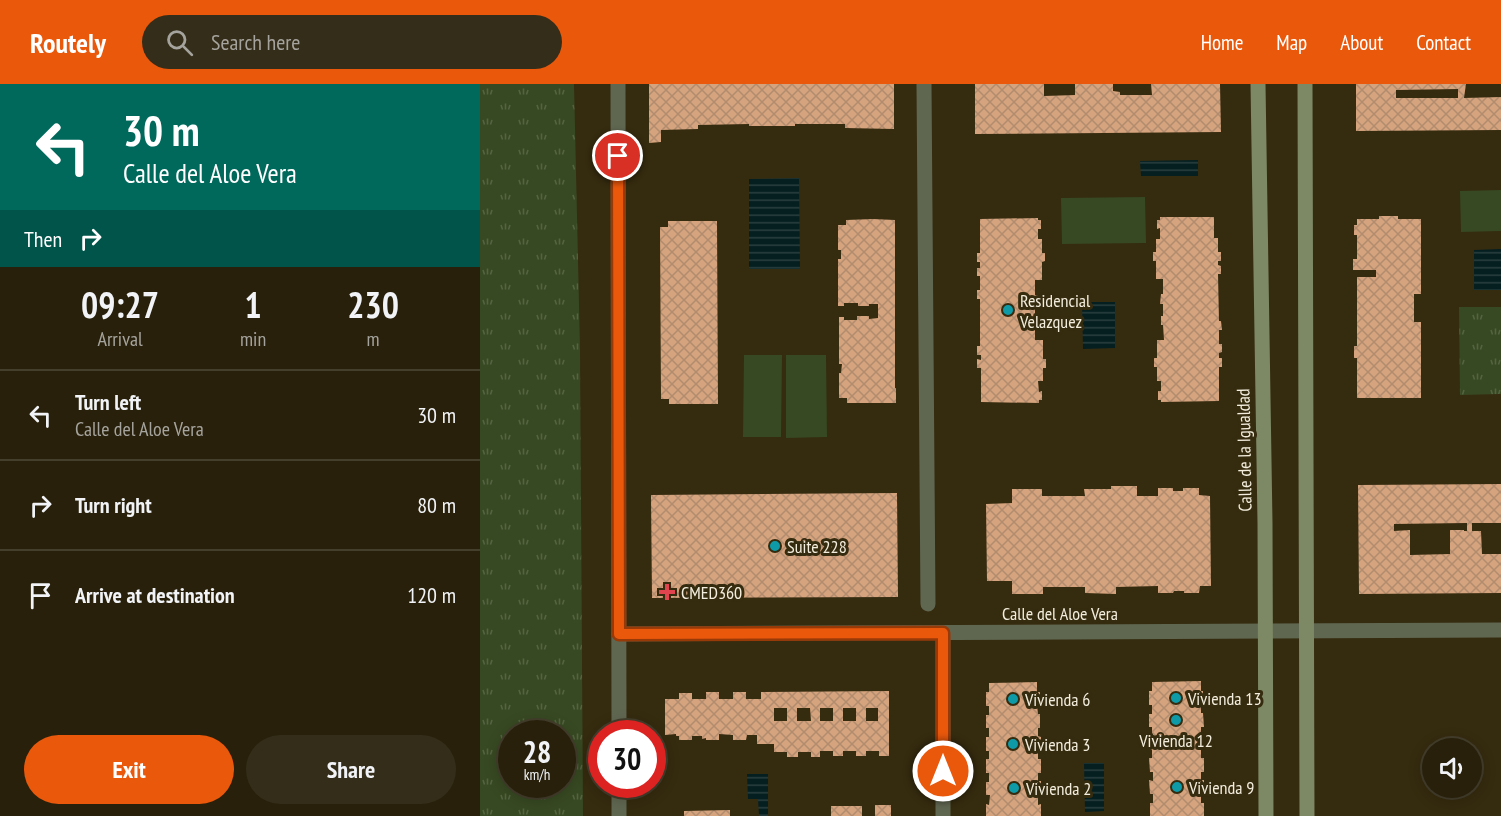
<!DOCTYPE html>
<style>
:root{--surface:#28200b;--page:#342d19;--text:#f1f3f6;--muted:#a5a39d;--line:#443e2c;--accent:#ea580c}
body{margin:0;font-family:"PT Sans Narrow",sans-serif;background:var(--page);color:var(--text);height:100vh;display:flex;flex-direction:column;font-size:22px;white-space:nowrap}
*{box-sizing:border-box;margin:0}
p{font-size:20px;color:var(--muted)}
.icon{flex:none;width:33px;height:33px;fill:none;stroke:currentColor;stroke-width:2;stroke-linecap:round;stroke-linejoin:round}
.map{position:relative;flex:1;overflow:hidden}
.details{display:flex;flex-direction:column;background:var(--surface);width:480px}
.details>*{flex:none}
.guide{background:#00695c;color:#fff;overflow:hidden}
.fabs{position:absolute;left:942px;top:654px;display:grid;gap:12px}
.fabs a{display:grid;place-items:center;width:60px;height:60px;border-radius:50%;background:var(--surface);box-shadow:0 3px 15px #0003,0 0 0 2px var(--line);font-size:30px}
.speed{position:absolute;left:18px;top:636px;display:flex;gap:12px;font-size:30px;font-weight:700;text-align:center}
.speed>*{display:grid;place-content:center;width:78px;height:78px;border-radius:50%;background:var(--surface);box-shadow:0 3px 15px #0003,0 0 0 2px var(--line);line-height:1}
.speed small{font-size:15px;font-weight:400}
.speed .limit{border:9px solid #d22;background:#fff;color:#111}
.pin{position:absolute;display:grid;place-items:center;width:51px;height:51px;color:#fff;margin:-26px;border:3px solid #fff;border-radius:50%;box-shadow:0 2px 6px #0007}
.me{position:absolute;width:66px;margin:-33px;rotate:0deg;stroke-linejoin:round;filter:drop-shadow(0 0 4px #0008)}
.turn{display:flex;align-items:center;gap:21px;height:126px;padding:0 24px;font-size:27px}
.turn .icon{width:78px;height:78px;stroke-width:2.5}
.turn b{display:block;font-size:42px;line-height:51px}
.then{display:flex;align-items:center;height:57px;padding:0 24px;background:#0003;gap:12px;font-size:22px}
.eta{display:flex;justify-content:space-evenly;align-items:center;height:102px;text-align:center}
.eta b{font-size:36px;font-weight:800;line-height:42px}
.primary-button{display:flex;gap:12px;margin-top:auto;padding:12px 24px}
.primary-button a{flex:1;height:69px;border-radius:36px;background:var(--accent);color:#fff;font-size:24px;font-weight:800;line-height:69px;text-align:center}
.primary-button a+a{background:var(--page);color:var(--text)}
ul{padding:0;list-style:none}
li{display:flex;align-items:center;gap:18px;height:90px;padding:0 24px;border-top:2px solid var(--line)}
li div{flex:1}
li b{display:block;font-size:22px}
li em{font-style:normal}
header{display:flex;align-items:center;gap:36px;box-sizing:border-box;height:84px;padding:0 30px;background:var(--accent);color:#fff}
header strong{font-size:28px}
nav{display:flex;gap:33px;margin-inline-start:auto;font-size:21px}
.search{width:420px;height:54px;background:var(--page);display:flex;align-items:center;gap:15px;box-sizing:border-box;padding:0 21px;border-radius:33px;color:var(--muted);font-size:22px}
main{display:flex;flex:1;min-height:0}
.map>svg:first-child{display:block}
.grass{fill:url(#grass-tufts);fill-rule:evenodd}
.pitch{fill:#374922}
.water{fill:url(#water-rules)}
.building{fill:url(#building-cross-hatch);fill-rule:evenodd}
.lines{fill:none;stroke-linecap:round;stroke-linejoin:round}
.pedestrian{stroke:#606751;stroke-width:15}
.minor{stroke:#606751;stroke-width:15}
.tertiary{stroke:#606751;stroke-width:15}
.secondary{stroke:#7d8864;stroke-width:15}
.route-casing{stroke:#983908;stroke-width:15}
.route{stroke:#ea580c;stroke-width:10}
.culture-dot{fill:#0f9aa8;stroke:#352b0f;stroke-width:2}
.health-dot{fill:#e0444e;stroke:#352b0f;stroke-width:2}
.labels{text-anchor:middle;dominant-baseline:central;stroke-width:6;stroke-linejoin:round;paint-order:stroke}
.poi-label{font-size:18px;fill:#f3eddd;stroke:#352b0f;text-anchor:start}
.street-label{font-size:18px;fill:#f3eddd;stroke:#352b0f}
</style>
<header>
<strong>Routely</strong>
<div class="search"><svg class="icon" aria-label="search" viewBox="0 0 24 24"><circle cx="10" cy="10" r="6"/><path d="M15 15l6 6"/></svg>Search here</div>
<nav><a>Home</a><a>Map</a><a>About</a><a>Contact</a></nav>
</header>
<main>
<section class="details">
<div class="guide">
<div class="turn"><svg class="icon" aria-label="left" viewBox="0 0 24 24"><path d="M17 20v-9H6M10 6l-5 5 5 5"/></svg><div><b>30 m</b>Calle del Aloe Vera</div></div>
<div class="then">Then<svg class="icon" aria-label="right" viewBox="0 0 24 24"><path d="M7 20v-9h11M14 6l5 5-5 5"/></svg></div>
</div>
<div class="eta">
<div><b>09:27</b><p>Arrival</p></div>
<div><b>1</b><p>min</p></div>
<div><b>230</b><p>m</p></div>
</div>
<ul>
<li><svg class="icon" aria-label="left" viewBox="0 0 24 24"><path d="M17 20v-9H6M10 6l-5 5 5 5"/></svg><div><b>Turn left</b><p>Calle del Aloe Vera</p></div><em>30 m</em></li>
<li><svg class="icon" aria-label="right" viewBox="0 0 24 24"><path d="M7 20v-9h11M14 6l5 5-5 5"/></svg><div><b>Turn right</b></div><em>80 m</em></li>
<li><svg class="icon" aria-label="arrive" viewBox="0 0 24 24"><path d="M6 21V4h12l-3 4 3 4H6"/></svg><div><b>Arrive at destination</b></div><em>120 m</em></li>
</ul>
<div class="primary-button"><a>Exit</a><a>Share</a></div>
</section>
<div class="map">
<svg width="1021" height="732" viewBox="0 0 1021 732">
<defs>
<pattern id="grass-tufts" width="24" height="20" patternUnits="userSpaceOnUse" patternTransform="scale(1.5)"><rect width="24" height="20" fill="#374922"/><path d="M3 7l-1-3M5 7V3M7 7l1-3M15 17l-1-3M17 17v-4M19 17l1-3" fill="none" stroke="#546442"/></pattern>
<pattern id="water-rules" width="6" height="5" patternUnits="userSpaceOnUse" patternTransform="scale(1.5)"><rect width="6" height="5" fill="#051e20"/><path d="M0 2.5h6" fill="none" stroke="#2a3f40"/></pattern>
<pattern id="building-cross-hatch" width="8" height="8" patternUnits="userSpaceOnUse" patternTransform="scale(1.5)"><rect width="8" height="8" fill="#d5a37d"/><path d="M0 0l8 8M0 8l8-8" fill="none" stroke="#b28c6e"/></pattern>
</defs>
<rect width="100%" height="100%" fill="#352b0f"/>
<g class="grass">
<path d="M 0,0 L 94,0 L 100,265 L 103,732 L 0,732 ZM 32,650 L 82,650 L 82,700 L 32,700 Z"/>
<path d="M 979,223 L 1021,223 L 1021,310 L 980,311 Z"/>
</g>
<g class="pitch">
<path d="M 1021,106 L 1021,147 L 981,148 L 980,107 Z"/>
<path d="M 665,113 L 666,159 L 582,160 L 581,114 Z"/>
<path d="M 264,271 L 302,271 L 301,353 L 263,353 Z"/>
<path d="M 306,271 L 346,271 L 347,353 L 306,354 Z"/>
</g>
<g class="water">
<path d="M 718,76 L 718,92 L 661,92 L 660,77 Z"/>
<path d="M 319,94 L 320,185 L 269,185 L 269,95 Z"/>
<path d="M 1021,165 L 1021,206 L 994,206 L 994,166 Z"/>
<path d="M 602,218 L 635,218 L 635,264 L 603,265 Z"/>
<path d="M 604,679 L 624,679 L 624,727 L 605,728 Z"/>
<path d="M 267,690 L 288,690 L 288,732 L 279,732 L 278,715 L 268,715 Z"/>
</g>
<g class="building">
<path d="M 169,0 L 414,0 L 414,45 L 365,44 L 365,40 L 315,40 L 315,42 L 269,42 L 269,40 L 218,41 L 218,45 L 181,46 L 181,58 L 169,59 Z"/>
<path d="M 495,0 L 564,0 L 564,12 L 595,11 L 595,0 L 633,0 L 633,7 L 640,8 L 640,11 L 672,11 L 671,0 L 740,0 L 741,48 L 495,50 Z"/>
<path d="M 876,0 L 986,0 L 984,14 L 1021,13 L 1021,46 L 876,47 ZM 978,5 L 978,14 L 916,14 L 916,6 Z"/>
<path d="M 899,132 L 918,132 L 918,135 L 941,135 L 941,210 L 934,210 L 934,238 L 941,238 L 941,314 L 877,314 L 877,274 L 874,274 L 874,262 L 877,262 L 877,193 L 896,193 L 896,186 L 873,186 L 873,175 L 877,175 L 877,151 L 874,151 L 874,141 L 877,141 L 877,135 L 899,135 Z"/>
<path d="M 680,133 L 734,133 L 734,154 L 738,154 L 738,168 L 741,168 L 741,177 L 738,177 L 738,181 L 741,182 L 741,190 L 738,190 L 739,237 L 741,237 L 742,246 L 739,246 L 739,260 L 742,260 L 742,268 L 739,269 L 739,274 L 742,274 L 742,283 L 739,283 L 739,317 L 681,318 L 681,316 L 678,316 L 678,307 L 681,307 L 681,297 L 677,297 L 677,283 L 674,283 L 674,274 L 677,274 L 677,256 L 684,256 L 683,241 L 681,241 L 681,232 L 683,232 L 683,220 L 680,220 L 681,210 L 683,210 L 683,195 L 676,195 L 676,177 L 673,177 L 673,168 L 676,168 L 676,155 L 680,155 L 680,144 L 677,145 L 677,136 L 680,136 Z"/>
<path d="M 558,134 L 558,136 L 561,136 L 561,145 L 558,145 L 558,155 L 562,155 L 562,169 L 565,169 L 565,177 L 562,178 L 562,196 L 555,196 L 555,211 L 558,211 L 558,220 L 555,220 L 555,232 L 558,232 L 558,241 L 555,241 L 555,256 L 563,256 L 563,275 L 566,275 L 566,284 L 563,284 L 563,297 L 558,297 L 559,308 L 562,307 L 562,316 L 559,316 L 559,319 L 501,318 L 501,284 L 497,284 L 497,275 L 501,276 L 501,271 L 497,271 L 497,262 L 500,262 L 500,215 L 497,215 L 497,206 L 500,206 L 500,192 L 497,192 L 497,184 L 500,184 L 500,178 L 497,178 L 497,169 L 500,169 L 500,135 Z"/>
<path d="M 393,135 L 415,136 L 415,304 L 416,304 L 416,319 L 367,319 L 367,314 L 359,314 L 359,289 L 361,289 L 362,280 L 359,280 L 359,233 L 364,233 L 364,236 L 377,236 L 377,232 L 389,232 L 389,235 L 398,234 L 398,220 L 389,220 L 389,222 L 378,222 L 378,219 L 364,219 L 364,222 L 358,222 L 358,175 L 361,175 L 361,166 L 358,166 L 358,141 L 366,141 L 366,136 Z"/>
<path d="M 188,137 L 237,137 L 238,320 L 189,320 L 189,315 L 181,315 L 180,143 L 188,143 Z"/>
<path d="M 1021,400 L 1021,439 L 992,439 L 992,447 L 1001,447 L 1002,470 L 1021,470 L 1021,509 L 879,510 L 878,401 ZM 987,439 L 987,447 L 984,447 L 984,446 L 970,446 L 970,470 L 930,471 L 930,446 L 914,447 L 914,440 Z"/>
<path d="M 631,402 L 657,402 L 657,412 L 678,412 L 678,404 L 693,404 L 693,407 L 703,407 L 703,404 L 719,404 L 719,411 L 730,412 L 731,502 L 720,502 L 719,509 L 704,509 L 704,507 L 694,507 L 693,509 L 678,509 L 678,502 L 636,503 L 636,510 L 605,509 L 605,503 L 563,503 L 563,510 L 532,510 L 532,497 L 507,497 L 506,420 L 532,419 L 532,405 L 562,405 L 562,412 L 605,412 L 604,405 L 631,405 Z"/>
<path d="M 417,409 L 418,513 L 172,514 L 171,411 Z"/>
<path d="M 721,597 L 721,607 L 723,607 L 723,621 L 721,621 L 721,629 L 723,629 L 724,643 L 721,643 L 721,652 L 724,652 L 724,665 L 721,665 L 721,674 L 724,674 L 724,688 L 721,688 L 721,696 L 724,696 L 724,710 L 721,710 L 721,719 L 724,719 L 724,732 L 670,732 L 670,719 L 673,719 L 673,710 L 670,710 L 669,696 L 673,697 L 673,688 L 670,688 L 669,674 L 672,674 L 672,666 L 669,666 L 669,652 L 672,652 L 672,643 L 669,643 L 669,630 L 672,630 L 672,621 L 669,621 L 669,607 L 672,607 L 672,598 Z"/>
<path d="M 557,598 L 557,608 L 560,608 L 560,622 L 557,621 L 558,630 L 560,630 L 560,644 L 558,644 L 558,652 L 561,653 L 561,667 L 558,666 L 558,675 L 561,675 L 561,689 L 558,689 L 558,697 L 561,697 L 561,711 L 558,711 L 558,721 L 561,720 L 561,732 L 506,732 L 506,720 L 509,721 L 510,711 L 506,711 L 506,698 L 509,698 L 509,689 L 506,689 L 506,675 L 509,675 L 509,667 L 506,667 L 506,653 L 509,653 L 509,644 L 506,644 L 506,631 L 509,631 L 509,622 L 506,622 L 506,608 L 509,608 L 509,599 Z"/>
<path d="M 409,607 L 409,672 L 399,672 L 399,667 L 386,667 L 386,672 L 376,672 L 376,667 L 363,667 L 363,672 L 353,672 L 353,667 L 340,667 L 340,673 L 331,673 L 331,668 L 318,668 L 318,673 L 307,673 L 307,668 L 294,668 L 294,660 L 277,660 L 277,651 L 267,651 L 266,656 L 253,656 L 253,651 L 239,650 L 239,656 L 226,656 L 226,654 L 222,655 L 222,652 L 212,652 L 212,656 L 199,656 L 199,652 L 196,652 L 196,650 L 185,651 L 185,615 L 199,615 L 199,609 L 212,609 L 212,615 L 226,615 L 226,608 L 239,608 L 239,615 L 253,615 L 253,608 L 266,608 L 266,615 L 281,615 L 281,608 ZM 294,624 L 307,624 L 307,637 L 294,637 ZM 317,624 L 330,624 L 331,637 L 317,637 ZM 340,624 L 353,624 L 353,637 L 340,637 ZM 363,624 L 376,624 L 376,637 L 363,637 ZM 386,624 L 398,624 L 398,637 L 386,637 Z"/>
<rect x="395" y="721" width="16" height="11"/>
<rect x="351" y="722" width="31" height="10"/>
<path d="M 250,726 L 250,732 L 204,732 L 204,727 Z"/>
</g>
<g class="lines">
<path class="pedestrian" d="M 444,0 L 448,520"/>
<g class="minor">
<path d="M 463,549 L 463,732"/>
<path d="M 139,550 L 1021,546"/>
</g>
<g class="tertiary">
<path d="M 138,0 L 139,650"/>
<path d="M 139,732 L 139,700"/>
</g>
<g class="secondary">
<path d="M 778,0 L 785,439 L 786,732"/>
<path d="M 825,0 L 827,732"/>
</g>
</g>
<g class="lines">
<defs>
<path id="route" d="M 138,72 L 139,550 L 463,549 L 463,687"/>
</defs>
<use href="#route" class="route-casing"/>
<use href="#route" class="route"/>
</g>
<g class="culture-dot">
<circle cx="528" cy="226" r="6"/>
<circle cx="295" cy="462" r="6"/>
<circle cx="696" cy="614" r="6"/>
<circle cx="533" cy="615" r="6"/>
<circle cx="696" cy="636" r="6"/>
<circle cx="533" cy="660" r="6"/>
<circle cx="697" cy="703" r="6"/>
<circle cx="534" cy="704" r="6"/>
</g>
<path class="health-dot" d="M184 499h6v6h6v6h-6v6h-6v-6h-6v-6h6z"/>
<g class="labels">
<g class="poi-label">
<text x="540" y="216">Residencial<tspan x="540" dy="21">Velazquez</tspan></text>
<text x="307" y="462">Suite 228</text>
<text x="201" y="508">CMED360</text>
<text x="708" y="614">Vivienda 13</text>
<text x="545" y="615">Vivienda 6</text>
<text x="696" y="656" text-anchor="middle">Vivienda 12</text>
<text x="545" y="660">Vivienda 3</text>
<text x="709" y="703">Vivienda 9</text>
<text x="546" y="704">Vivienda 2</text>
</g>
<g class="street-label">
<text transform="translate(764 366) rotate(-91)">Calle de la Igualdad</text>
<text x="580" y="529">Calle del Aloe Vera</text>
</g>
</g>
</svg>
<div class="fabs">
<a><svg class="icon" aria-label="sound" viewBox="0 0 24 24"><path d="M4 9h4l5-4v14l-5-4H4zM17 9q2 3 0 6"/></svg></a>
</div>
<div class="speed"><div>28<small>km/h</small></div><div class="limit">30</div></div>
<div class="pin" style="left:138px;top:72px;background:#d93025"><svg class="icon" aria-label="arrive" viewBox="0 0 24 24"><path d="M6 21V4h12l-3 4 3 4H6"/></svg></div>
<svg class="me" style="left:463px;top:687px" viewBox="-20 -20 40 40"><circle r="17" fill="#ea580c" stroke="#fff" stroke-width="3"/><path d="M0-11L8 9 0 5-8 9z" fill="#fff"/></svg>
</div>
</main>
